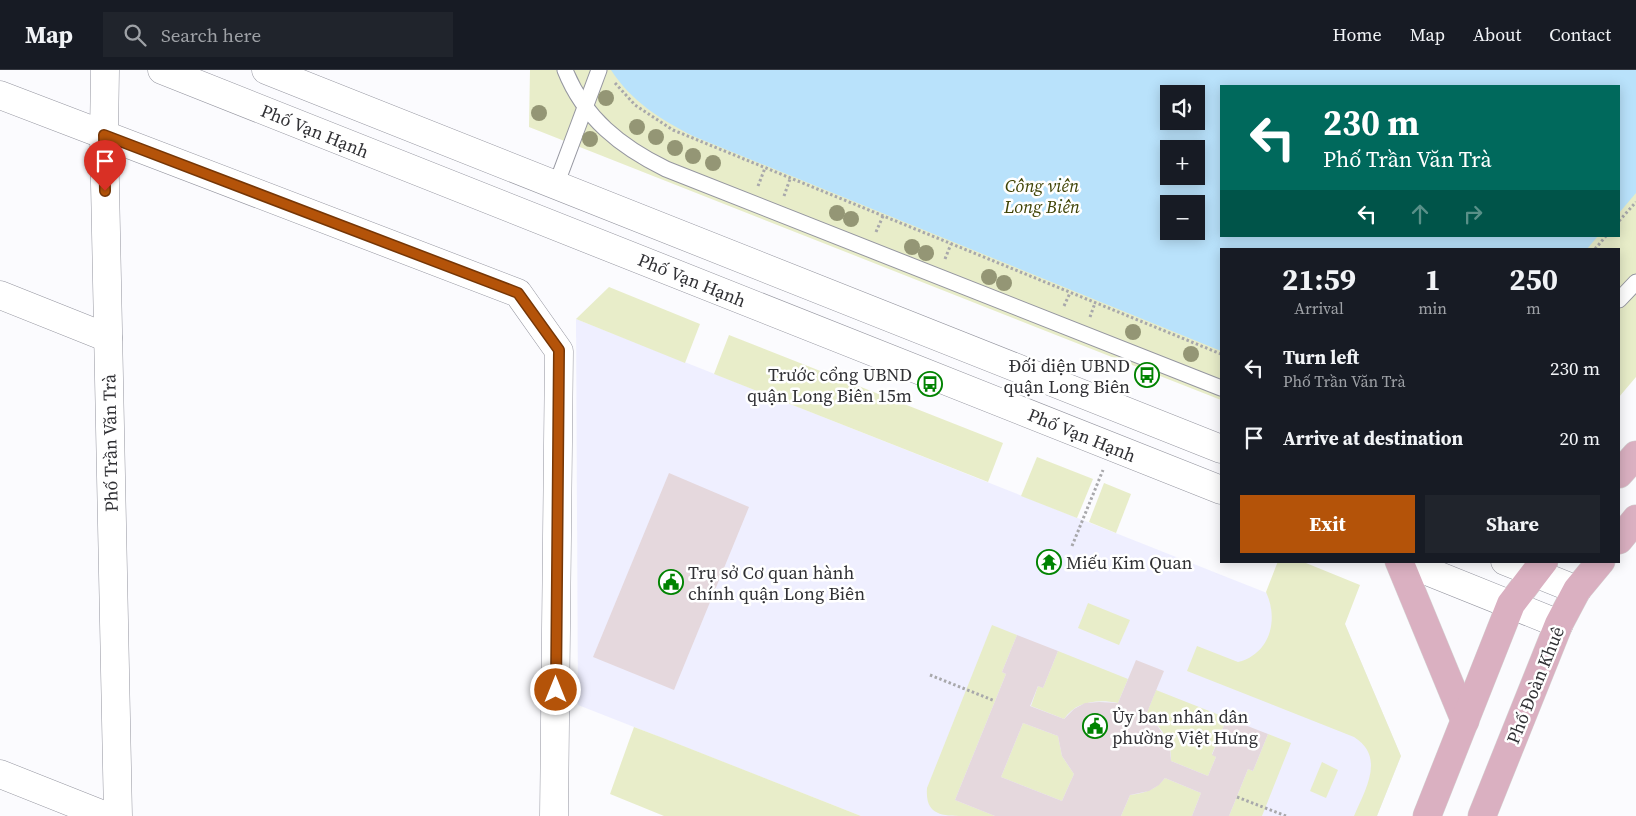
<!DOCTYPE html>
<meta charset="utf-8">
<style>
:root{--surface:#171b24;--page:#20242c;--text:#f1f3f6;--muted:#9ea1a6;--line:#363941;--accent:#b45309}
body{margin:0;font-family:"Source Serif 4",serif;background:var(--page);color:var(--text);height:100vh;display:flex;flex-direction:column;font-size:19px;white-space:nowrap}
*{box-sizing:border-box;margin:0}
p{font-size:16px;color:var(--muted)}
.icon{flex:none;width:28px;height:28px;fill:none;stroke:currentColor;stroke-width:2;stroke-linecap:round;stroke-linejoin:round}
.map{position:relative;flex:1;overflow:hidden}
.side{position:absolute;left:1220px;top:178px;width:400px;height:315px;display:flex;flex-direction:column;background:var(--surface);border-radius:0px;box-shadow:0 2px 12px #0003}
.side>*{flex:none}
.banner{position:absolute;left:1220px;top:15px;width:400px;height:152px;border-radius:0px;box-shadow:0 2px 12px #0003;background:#00695c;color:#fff;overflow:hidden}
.buttons{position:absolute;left:1160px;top:15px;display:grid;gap:10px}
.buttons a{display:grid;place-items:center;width:45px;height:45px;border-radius:0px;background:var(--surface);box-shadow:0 2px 12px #0003;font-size:25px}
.pin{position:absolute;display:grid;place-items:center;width:42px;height:42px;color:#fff;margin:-51px -21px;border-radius:50% 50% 50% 0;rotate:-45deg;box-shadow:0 0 5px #0007}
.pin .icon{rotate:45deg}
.me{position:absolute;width:55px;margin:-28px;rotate:0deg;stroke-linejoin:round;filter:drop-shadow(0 0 4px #0008)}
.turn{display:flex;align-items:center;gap:18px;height:105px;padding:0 20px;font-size:22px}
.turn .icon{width:65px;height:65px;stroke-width:2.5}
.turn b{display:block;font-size:35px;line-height:42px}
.lanes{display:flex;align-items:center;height:48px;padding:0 20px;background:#0003;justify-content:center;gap:25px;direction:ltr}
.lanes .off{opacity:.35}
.eta{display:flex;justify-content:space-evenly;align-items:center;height:85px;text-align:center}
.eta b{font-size:30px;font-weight:700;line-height:35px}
.primary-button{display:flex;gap:10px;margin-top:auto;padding:10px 20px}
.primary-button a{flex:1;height:58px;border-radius:0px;background:var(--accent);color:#fff;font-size:20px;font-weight:700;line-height:58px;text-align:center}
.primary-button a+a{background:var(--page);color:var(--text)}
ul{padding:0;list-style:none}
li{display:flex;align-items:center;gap:15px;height:70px;padding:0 20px}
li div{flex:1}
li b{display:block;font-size:19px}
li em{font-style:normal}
header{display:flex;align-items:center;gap:30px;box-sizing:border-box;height:70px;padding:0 25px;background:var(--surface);border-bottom:1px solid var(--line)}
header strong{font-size:24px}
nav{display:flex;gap:28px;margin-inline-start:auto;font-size:18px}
.search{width:350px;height:45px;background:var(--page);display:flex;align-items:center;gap:12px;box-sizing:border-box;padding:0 18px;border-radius:0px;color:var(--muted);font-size:19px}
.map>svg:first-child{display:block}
.built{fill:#efefff}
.green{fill:#e8edc9;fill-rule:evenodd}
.water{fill:#b9e2fb;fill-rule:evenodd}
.building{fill:#e5d8dd;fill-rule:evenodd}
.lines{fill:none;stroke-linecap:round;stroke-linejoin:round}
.service-casing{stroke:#9596a0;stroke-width:17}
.minor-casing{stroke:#9596a0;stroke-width:29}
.tertiary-casing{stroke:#9596a0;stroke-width:29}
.primary-casing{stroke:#d6d6d6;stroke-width:29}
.path{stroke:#a8a8ab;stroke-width:3;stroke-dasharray:2.5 2.5;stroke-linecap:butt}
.service{stroke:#fff;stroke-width:15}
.minor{stroke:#fff;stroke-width:28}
.tertiary{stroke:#fff;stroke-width:28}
.primary{stroke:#dab0c1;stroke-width:28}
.tree{fill:#949675}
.route-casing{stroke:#753606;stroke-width:12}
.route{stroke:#b45309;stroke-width:9}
.labels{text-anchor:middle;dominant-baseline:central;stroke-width:5;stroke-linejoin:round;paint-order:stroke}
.street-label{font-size:18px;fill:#303034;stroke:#fff}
.park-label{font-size:18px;font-style:italic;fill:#3f4305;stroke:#fff}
.poi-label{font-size:18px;fill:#303034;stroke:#fff;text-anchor:start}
</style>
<header>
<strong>Map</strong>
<div class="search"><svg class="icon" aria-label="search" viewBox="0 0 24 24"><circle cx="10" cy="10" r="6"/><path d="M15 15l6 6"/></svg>Search here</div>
<nav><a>Home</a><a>Map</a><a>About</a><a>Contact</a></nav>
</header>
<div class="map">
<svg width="1636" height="746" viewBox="0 0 1636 746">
<rect width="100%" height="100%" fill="#fbfbfe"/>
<path class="built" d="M 576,249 L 1345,554 L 1401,686 L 1377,746 L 861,746 L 578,635 Z"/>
<g class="green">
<path d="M 530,0 L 1636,0 L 1636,307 L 1619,327 L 1619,179 L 1221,179 L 1221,330 L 529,57 ZM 1221,16 L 1619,16 L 1619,166 L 1221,166 ZM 1169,24 L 1196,24 L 1196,51 L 1169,51 ZM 1169,79 L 1196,79 L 1196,106 L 1169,106 ZM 1169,134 L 1196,134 L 1196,161 L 1169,161 Z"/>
<path d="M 609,217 L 700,254 L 685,293 L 576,249 Z"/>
<path d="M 729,265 L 1003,373 L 988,412 L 714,304 Z"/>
<path d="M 1037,387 L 1093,409 L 1077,448 L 1021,426 Z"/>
<path d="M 1104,413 L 1131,424 L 1116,463 L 1089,452 Z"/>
<path d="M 1278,491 L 1301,491 L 1360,515 L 1345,554 L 1401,686 L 1377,746 L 1354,746 C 1365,720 1386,687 1354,667 L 1187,601 L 1197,576 L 1238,592 C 1270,584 1279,550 1266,522 Z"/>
<path d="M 1088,533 L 1130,550 L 1119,575 L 1078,558 Z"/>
<path d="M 992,555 L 1017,565 L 1002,602 L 1006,604 L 955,730 L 995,746 C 984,746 974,746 963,746 C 941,746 925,745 927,718 Z"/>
<path d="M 1058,581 L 1128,609 L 1118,633 C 1098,629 1076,631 1064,649 L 1031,636 L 1038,616 L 1043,618 Z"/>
<path d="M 1156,620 L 1227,648 L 1212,684 L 1216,687 L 1208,706 L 1171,691 C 1172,672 1161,656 1146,645 Z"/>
<path d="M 1023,653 L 1058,666 L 1062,686 L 1074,704 L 1062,731 L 1001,707 Z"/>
<path d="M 634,657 L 663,668 L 861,746 L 664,746 L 610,724 Z"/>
<path d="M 1268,664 L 1291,673 L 1262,746 L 1229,746 L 1248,699 L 1253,701 Z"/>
<path d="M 1322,692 L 1338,700 L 1326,728 L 1310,721 Z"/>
<path d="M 1165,708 L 1201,723 L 1192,746 L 1121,746 L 1130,725 C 1144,723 1156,720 1165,708 Z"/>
</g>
<path class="water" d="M 611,0 L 1636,0 L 1636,123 L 1619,143 L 1619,16 L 1221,16 L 1221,166 L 1598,166 L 1587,179 L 1221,179 L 1221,281 L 693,66 C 661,50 631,31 611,0 ZM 1169,24 L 1196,24 L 1196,51 L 1169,51 ZM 1169,79 L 1196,79 L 1196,106 L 1169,106 ZM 1169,134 L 1196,134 L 1196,161 L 1169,161 Z"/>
<g class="building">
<path d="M 669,403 L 749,437 L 674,620 L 593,587 Z"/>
<path d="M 1017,565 L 1058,581 L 1043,618 L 1038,616 L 1030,636 L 1064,649 L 1074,639 L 1085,633 L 1099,632 L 1118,633 L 1136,590 L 1164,601 L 1146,645 L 1156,654 L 1165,667 L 1170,679 L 1171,691 L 1208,706 L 1216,687 L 1212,685 L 1227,648 L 1268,664 L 1253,701 L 1248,699 L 1229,746 L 1192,746 L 1201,723 L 1165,708 L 1159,715 L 1149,721 L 1130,725 L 1121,746 L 995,746 L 955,730 L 1006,604 L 1002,602 ZM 1023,653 L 1058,666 L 1062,686 L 1074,704 L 1062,731 L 1001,707 Z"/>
</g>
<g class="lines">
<defs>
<g id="service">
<path d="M 565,0 C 584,48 621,77 666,99 L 1221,318"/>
<path d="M 556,115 L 599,0"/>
<path d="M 1619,230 L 1636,212"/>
</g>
<g id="minor">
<path d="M 0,25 L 518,223 L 559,281 L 554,746"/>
<path d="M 0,225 L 108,268"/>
</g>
<g id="tertiary">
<path d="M 105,0 L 104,65 L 118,746"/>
<path d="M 162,0 L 1221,420"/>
<path d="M 266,0 L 1221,379"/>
<path d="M 1402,491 L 1559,554"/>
<path d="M 1505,491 L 1577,520"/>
<path d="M 0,704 L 106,746"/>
</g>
<g id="primary">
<path d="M 1619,404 L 1636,385"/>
<path d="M 1619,470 L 1636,449"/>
<path d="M 1399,491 L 1465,651"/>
<path d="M 1427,746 L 1511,534 L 1544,491"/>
<path d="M 1482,746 L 1559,554 L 1577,520 L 1601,491"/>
</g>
</defs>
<use href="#service" class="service-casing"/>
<use href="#minor" class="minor-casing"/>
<use href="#tertiary" class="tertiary-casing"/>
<use href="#primary" class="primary-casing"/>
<g class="path">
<path d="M 615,13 L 635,35 L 673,60 L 1221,284"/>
<path d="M 758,116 L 765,98"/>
<path d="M 784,126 L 790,109"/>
<path d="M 1619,151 L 1636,132"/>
<path d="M 876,162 L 883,146"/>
<path d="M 1595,179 L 1606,166"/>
<path d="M 945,189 L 951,174"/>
<path d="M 1064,236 L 1070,223"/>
<path d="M 1090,247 L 1095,233"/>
<path d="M 1072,476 L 1103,400"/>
<path d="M 930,605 L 995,631"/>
<path d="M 1237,727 L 1286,746"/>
</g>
<use href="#service" class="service"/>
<use href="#minor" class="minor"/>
<use href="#tertiary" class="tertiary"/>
<use href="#primary" class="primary"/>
</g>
<g class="tree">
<circle cx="606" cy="28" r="8"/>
<circle cx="539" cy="43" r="8"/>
<circle cx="637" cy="57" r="8"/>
<circle cx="656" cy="67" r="8"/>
<circle cx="590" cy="69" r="8"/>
<circle cx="675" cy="78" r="8"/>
<circle cx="693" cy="86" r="8"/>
<circle cx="713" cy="93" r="8"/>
<circle cx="837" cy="143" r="8"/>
<circle cx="851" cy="149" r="8"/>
<circle cx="912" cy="177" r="8"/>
<circle cx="926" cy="183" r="8"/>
<circle cx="989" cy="207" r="8"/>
<circle cx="1004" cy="213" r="8"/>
<circle cx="1133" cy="262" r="8"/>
<circle cx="1191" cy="284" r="8"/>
</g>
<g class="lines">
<defs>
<path id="route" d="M 105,121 L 104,65 L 518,223 L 559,280 L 556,620"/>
</defs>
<use href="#route" class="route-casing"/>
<use href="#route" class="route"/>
</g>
<defs>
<symbol id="bus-ring" viewBox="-11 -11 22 22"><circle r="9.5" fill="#fff" stroke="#008301" stroke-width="1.5"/><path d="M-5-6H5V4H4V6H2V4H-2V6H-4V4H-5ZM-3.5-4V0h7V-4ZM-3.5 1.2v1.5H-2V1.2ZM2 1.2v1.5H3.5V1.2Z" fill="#008301"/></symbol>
<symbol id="temple-ring" viewBox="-11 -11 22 22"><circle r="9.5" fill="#fff" stroke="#008301" stroke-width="1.5"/><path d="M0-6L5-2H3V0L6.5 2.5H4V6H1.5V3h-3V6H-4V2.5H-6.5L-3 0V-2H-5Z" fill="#008301"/></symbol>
<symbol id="civic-ring" viewBox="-11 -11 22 22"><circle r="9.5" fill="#fff" stroke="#008301" stroke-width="1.5"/><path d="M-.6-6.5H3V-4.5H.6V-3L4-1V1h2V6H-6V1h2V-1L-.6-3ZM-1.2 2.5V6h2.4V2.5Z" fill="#008301"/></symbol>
</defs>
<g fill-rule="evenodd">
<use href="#bus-ring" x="1133" y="291" width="28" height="28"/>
<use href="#bus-ring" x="916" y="300" width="28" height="28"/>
<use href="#temple-ring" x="1035" y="478" width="28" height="28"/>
<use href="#civic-ring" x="657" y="498" width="28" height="28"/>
<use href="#civic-ring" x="1081" y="642" width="28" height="28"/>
</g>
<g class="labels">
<g class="street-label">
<text transform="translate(315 61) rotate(22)">Phố Vạn Hạnh</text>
<text transform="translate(692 210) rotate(22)">Phố Vạn Hạnh</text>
<text transform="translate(1082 365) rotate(22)">Phố Vạn Hạnh</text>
<text transform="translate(110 373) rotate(-91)">Phố Trần Văn Trà</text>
<text transform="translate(1535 615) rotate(-68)">Phố Đoàn Khuê</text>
</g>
<g class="park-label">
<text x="1042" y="115">Công viên<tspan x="1042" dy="21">Long Biên</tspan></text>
</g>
<g class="poi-label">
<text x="1130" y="295" text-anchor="end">Đối diện UBND<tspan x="1130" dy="21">quận Long Biên</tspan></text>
<text x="912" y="304" text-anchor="end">Trước cổng UBND<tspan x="912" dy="21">quận Long Biên 15m</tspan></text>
<text x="1066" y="492">Miếu Kim Quan</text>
<text x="688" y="502">Trụ sở Cơ quan hành<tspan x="688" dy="21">chính quận Long Biên</tspan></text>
<text x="1112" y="646">Ủy ban nhân dân<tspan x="1112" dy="21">phường Việt Hưng</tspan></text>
</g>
</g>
</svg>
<div class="buttons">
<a><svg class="icon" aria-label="sound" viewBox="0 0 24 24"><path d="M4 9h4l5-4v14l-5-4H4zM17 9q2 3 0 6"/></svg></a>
<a>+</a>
<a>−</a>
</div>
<div class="pin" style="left:105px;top:121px;background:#d93025"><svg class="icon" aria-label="arrive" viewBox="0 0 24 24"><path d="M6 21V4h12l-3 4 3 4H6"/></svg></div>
<svg class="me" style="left:556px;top:620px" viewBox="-20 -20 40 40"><circle r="17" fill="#b45309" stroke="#fff" stroke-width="3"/><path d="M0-11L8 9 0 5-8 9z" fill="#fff"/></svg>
<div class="banner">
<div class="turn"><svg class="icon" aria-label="left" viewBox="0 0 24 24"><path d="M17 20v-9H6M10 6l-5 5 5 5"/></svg><div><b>230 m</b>Phố Trần Văn Trà</div></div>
<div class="lanes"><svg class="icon" aria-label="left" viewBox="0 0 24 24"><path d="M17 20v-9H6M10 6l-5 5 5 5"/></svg><svg class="icon off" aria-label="ahead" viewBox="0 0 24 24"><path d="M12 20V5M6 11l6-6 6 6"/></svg><svg class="icon off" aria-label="right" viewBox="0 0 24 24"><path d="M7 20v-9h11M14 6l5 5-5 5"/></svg></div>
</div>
<section class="side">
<div class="eta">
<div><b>21:59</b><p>Arrival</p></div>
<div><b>1</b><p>min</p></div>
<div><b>250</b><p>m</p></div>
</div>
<ul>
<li><svg class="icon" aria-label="left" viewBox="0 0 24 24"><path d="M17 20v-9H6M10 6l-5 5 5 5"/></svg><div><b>Turn left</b><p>Phố Trần Văn Trà</p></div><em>230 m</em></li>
<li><svg class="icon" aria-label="arrive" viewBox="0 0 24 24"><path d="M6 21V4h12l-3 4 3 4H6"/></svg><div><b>Arrive at destination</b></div><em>20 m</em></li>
</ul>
<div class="primary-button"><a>Exit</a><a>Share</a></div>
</section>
</div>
